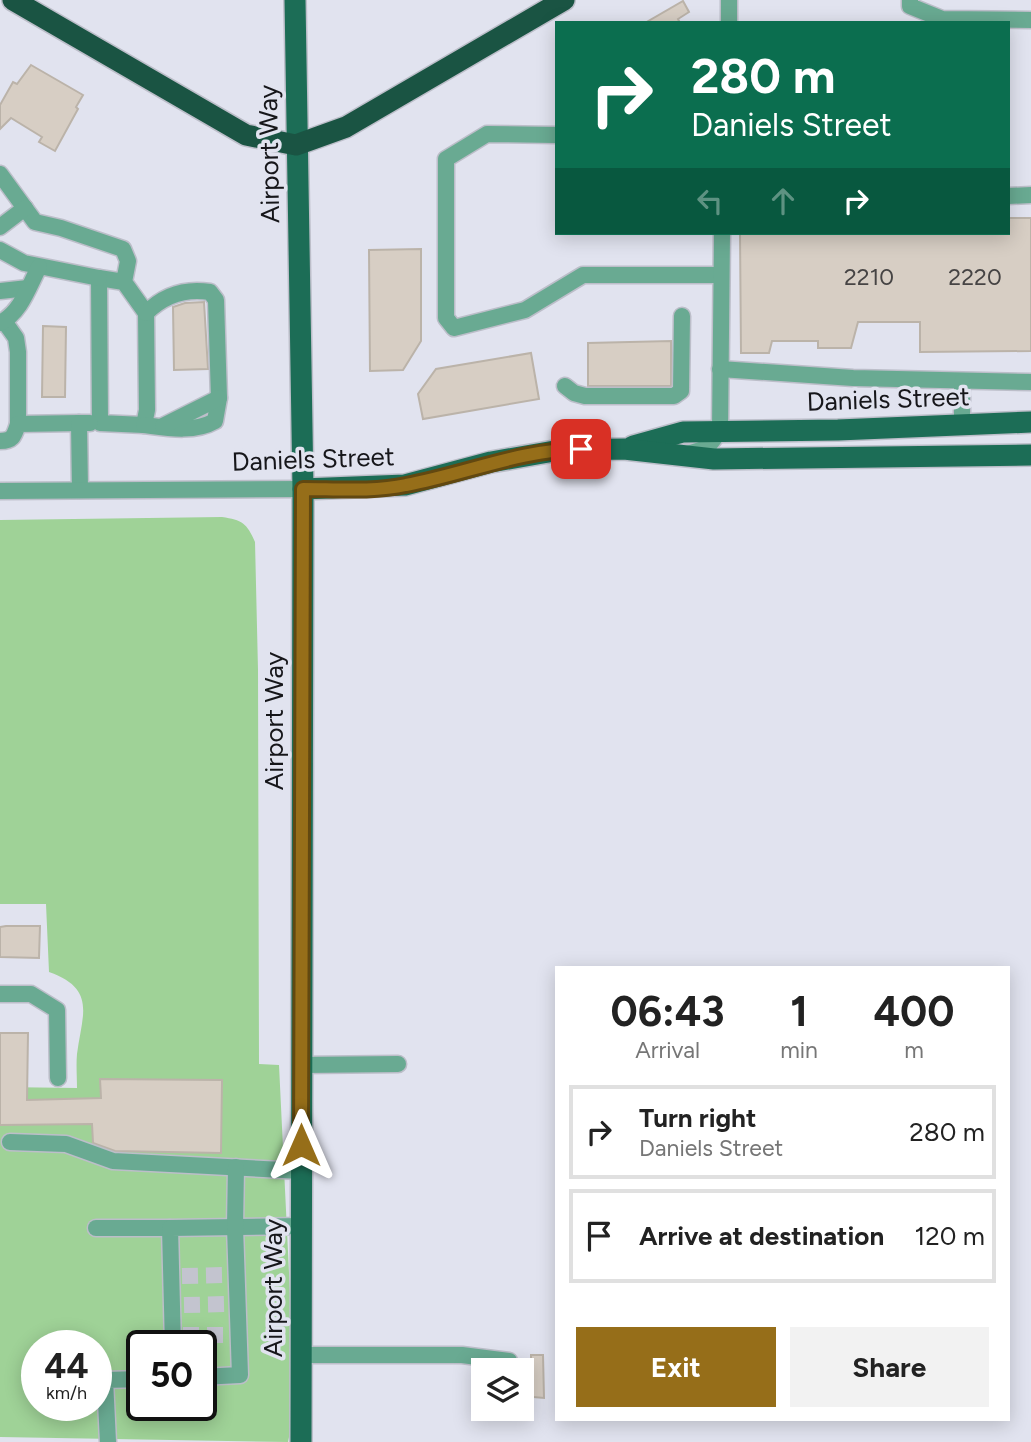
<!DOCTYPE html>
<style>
:root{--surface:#fff;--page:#f2f2f2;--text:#222;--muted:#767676;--line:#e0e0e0;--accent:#966e19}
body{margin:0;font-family:Figtree,sans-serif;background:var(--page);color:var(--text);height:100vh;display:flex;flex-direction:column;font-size:26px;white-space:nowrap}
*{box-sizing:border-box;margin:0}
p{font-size:23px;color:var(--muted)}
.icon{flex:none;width:38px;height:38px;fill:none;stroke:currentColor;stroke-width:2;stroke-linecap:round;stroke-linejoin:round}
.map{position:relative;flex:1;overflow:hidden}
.side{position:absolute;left:555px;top:966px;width:455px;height:455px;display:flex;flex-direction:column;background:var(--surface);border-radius:0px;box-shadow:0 4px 18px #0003}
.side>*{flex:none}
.banner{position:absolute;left:555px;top:21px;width:455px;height:214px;border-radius:0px;box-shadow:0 4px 18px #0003;background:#0b6e4f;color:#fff;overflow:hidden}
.controls{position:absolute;left:471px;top:1358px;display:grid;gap:14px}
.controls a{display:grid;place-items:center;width:63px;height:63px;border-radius:0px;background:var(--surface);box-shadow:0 4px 18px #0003;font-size:35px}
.speed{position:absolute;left:21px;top:1330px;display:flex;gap:14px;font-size:35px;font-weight:700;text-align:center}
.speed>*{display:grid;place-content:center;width:91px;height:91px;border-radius:50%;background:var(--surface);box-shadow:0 4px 18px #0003;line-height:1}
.speed small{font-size:18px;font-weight:400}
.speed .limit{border:4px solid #111;border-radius:10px;background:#fff;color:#111}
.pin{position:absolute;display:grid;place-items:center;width:60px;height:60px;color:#fff;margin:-30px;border-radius:14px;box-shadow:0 4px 10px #0006}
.me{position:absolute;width:77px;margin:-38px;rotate:0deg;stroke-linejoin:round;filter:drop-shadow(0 0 5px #0008)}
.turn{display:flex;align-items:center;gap:24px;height:147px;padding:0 21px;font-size:32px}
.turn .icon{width:91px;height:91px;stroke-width:2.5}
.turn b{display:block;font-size:49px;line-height:60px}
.lanes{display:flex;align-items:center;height:66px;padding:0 21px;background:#0003;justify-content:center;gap:35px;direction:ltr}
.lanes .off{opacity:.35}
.eta{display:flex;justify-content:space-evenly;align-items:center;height:119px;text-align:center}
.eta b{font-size:42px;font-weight:700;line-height:49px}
.button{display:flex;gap:14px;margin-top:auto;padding:14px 21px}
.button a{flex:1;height:80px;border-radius:0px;background:var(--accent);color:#fff;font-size:28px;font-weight:700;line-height:80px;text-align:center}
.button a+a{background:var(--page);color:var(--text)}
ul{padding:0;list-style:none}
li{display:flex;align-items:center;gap:21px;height:94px;margin:0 14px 10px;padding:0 7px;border:4px solid var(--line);border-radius:0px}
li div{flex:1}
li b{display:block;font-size:26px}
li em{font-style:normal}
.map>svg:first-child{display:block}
.green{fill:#9fd297;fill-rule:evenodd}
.building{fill:#d7cec4;stroke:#bbb3a9;stroke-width:2}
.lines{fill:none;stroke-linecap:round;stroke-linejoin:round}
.minor-tunnel{stroke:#c3c4cf;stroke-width:16;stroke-dasharray:16 8;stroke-linecap:butt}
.minor-casing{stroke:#bcbec9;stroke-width:19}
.major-casing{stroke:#bcbec9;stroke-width:24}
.highway-casing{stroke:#bcbec9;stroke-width:24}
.minor{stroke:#69aa92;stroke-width:16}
.major{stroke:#1c6d56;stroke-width:21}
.highway{stroke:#1a5443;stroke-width:21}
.route-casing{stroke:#624810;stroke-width:18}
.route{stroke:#966e19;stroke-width:12}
.labels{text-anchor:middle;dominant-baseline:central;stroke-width:7;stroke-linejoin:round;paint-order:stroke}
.number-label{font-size:23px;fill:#464444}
.street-label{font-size:26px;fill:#16161a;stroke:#e1e3ef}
</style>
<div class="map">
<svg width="1031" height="1442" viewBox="0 0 1031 1442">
<rect width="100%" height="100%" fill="#e1e3ef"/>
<path class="green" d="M 222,517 C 242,520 247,523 255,542 L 258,670 L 259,1064 L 279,1065 L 291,1314 L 291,1427 L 288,1442 L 0,1437 L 0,1087 L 77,1088 C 77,1077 76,1065 77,1054 C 82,1015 97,989 49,972 L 46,904 L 0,904 L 0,520 ZM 37,1346 L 96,1346 L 96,1405 L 37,1405 ZM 142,1346 L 201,1346 L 201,1405 L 142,1405 Z"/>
<g class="building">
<path d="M 683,1 L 689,12 L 678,19 L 680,23 L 645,23 Z"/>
<path d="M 31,65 L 83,95 L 76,107 L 78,109 L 55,151 L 39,142 L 42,137 L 11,118 L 0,129 L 0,105 L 13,82 L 17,84 Z"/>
<path d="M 1008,218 L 1031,218 L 1031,351 L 920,352 L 920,322 L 858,322 L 851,348 L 818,348 L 818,341 L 772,341 L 769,353 L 741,353 L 740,233 L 1008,233 Z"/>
<path d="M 421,249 L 421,341 L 403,370 L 370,371 L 369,250 Z"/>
<path d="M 204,302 L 208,369 L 174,370 L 173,307 L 185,303 Z"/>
<path d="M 43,326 L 66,327 L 65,397 L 42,397 Z"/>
<path d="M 671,341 L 671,386 L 588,386 L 588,343 Z"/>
<path d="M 531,353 L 539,399 L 423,419 L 418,394 L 436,369 Z"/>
<path d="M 6,926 L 40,926 L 39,958 L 0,957 L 0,927 Z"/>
<path d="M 0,1033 L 28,1033 L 27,1100 L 101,1098 L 100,1079 L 222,1080 L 221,1153 L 115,1151 L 93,1143 L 92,1124 L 0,1125 Z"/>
<path d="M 531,1355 L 543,1355 L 544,1398 L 522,1396 L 522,1372 L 531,1372 Z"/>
</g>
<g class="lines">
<g class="minor-tunnel">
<path d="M 182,1276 L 225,1275"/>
<path d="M 184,1305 L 227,1304"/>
<path d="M 183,1335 L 227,1335"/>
</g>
<defs>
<g id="minor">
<path d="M 910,0 L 910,6 L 942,19 L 1031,20"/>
<path d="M 729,23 L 729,0"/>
<path d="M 556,135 L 487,134 L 446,159 L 446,318 L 454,328 L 525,310 L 583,275 L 721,275"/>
<path d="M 0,174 L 35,222 L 61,228 L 123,249 L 128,261 L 124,282 L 99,278 L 100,423 L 144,425 L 147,410 L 146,313 L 124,282"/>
<path d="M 1008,196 L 1031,195"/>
<path d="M 0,227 L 25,208"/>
<path d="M 0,250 L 24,263 L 99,278"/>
<path d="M 0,291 L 28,288"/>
<path d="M 4,321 L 16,338 L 18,352 L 18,424"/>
<path d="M 0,323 C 21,312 28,288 39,267"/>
<path d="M 720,369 L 853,378 L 1031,382"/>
<path d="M 962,382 L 962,425"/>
<path d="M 565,386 L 574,393 L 585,396 L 674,396 L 681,391 L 682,316"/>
<path d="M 144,425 C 167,428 194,433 215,421 L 219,398 L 216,300 L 210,292 C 185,288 163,296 146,313"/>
<path d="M 163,426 L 219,398"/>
<path d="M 0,441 C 13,441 14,436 18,424 L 79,423"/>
<path d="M 688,454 L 707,448 L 720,431 L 722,233"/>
<path d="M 80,490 L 79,423 L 90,423"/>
<path d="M 0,491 L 303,489"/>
<path d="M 0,994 L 31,994 L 57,1010 L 58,1078"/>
<path d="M 302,1065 L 398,1064"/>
<path d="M 10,1142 L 66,1144 L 113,1161 L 301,1171"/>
<path d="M 96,1228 L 170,1228"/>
<path d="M 173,1346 L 170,1228 L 301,1226"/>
<path d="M 301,1355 L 462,1355 L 509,1361 L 510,1370"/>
<path d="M 201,1377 L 240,1375 L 235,1227 L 236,1167"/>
<path d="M 108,1442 L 105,1380 L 142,1379"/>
</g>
<g id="major">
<path d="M 295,0 L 303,489 L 301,1442"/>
<path d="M 633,446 L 683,432 L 838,430 L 1031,422"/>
<path d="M 303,489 L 405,485 L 491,462 L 560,450 L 624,449 L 714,459 L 1031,455"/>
</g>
<path id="highway" d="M 13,0 L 246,135 L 296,145 L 346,127 L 564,0"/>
</defs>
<use href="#minor" class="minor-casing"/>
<use href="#major" class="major-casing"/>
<use href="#highway" class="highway-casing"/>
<use href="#minor" class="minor"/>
<use href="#major" class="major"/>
<use href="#highway" class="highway"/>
</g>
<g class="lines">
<defs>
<path id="route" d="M 301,1145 L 303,489 C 336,489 373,492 406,485 C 466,474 519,450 581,449"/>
</defs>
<use href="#route" class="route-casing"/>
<use href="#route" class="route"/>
</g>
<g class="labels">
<g class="number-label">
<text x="869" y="277">2210</text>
<text x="975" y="277">2220</text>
</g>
<g class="street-label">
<text transform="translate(269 154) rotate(-91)">Airport Way</text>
<text transform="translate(888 399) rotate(-2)">Daniels Street</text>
<text transform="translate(313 459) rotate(-2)">Daniels Street</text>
<text transform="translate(274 721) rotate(-90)">Airport Way</text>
<text transform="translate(273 1288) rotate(-90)">Airport Way</text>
</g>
</g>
</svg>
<div class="controls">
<a><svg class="icon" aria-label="layers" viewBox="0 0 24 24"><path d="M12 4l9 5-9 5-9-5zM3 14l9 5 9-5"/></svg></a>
</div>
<div class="speed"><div>44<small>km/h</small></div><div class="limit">50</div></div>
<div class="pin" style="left:581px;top:449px;background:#d93025"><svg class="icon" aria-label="arrive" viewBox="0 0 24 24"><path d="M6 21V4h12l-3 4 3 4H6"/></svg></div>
<svg class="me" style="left:301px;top:1145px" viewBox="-20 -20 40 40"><path d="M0-17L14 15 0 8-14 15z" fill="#966e19" stroke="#fff" stroke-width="4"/></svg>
<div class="banner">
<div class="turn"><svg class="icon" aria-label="right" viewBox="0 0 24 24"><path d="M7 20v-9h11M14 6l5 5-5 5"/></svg><div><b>280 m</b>Daniels Street</div></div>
<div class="lanes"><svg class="icon off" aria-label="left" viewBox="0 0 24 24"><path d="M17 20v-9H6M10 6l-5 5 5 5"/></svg><svg class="icon off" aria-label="ahead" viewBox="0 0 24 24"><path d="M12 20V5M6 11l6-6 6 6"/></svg><svg class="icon" aria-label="right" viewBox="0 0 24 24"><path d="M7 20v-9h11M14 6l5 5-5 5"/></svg></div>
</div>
<section class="side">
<div class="eta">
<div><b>06:43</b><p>Arrival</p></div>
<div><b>1</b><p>min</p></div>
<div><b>400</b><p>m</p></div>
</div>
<ul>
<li><svg class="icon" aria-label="right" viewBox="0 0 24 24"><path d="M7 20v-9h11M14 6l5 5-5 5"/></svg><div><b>Turn right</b><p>Daniels Street</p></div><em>280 m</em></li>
<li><svg class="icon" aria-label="arrive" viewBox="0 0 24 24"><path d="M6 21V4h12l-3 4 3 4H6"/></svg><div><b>Arrive at destination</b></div><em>120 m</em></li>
</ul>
<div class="button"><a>Exit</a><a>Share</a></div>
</section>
</div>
